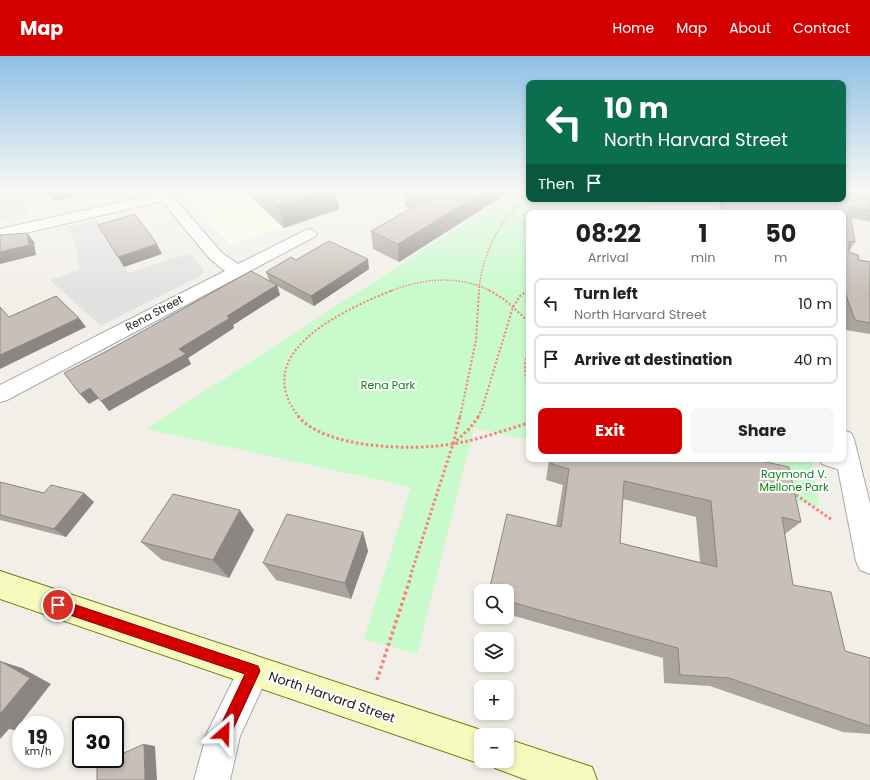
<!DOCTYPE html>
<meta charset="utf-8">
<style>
:root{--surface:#fff;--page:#f6f6f6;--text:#202124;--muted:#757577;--line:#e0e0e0;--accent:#d40000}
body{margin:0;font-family:Poppins,sans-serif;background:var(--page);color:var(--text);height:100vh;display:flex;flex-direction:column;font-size:15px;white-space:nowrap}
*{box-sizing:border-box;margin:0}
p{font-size:13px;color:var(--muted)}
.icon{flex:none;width:22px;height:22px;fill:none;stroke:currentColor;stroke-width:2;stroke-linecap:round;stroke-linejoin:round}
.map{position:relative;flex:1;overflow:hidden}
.panel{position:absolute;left:526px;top:154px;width:320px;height:252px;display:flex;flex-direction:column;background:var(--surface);border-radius:8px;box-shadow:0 2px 6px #0003}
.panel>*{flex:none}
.top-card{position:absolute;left:526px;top:24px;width:320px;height:122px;border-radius:8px;box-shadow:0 2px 6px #0003;background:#0b6e4f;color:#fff;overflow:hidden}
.fabs{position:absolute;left:474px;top:528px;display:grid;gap:8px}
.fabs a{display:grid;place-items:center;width:40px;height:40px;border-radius:8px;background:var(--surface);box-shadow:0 2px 6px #0003;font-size:20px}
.speed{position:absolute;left:12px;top:660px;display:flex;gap:8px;font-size:20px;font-weight:700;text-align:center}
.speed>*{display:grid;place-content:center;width:52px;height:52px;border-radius:50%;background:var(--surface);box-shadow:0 2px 6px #0003;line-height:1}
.speed small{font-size:10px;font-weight:400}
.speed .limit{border:2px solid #111;border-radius:6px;background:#fff;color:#111}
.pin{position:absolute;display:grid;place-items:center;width:34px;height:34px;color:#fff;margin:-17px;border:2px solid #fff;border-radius:50%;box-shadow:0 1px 4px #0007}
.me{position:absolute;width:44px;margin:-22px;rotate:25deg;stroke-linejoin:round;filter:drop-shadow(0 0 3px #0008)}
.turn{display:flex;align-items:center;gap:14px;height:84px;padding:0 12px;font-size:18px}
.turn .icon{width:52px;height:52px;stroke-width:2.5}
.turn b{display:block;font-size:28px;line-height:34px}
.then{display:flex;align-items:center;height:38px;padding:0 12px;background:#0003;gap:8px;font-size:15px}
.eta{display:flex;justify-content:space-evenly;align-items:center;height:68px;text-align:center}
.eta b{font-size:24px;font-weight:700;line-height:28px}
.button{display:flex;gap:8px;margin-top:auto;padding:8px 12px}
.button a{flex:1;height:46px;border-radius:8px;background:var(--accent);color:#fff;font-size:16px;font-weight:700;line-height:46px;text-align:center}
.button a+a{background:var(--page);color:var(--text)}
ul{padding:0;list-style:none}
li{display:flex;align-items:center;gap:12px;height:50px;margin:0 8px 6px;padding:0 4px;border:2px solid var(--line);border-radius:8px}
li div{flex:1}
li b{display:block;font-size:15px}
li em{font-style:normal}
header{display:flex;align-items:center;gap:24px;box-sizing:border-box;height:56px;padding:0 20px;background:var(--accent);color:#fff}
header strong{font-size:19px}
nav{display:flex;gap:22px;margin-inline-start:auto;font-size:14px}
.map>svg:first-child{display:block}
.education{fill:#ffffe5}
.park{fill:#c8facc}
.parking{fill:#e2e2e2}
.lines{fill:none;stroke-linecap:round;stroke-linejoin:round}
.service-casing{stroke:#a9a9a9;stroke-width:2}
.minor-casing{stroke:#a9a9a9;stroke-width:2}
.secondary-casing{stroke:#707d05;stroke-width:2}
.path-far3{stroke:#fa8072;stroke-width:1.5;stroke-dasharray:1.5 1.5;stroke-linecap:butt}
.path-far2{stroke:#fa8072;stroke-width:2;stroke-dasharray:2 2;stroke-linecap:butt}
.path-far1{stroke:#fa8072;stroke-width:3;stroke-dasharray:2.5 2.5;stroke-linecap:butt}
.path{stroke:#fa8072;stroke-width:3.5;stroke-dasharray:3 3;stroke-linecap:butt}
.service{fill:#fff;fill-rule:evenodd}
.minor{fill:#fff;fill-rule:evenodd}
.secondary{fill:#f7fabf;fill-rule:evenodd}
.wall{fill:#aba49e;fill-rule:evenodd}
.shaded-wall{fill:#8b8681}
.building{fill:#c7bfb8;stroke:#8b8681;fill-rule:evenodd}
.route{fill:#d40000;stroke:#8a0000}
.labels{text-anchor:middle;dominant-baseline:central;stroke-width:4;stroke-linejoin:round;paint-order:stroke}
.street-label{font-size:11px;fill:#222;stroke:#fff}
.park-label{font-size:11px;fill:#0c8416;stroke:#fff}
.near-street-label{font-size:13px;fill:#222;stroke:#fff}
</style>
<header>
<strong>Map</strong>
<nav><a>Home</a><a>Map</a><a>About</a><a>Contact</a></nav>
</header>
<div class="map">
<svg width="870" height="724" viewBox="0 0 870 724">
<rect width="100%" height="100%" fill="#f2efe9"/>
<path class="education" d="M 183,136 L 384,136 L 230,189 Z"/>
<g class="park">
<path d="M 513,136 L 529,136 L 529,143 L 651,143 L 647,157 L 529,157 L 529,384 L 474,372 L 417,598 L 364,583 L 411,431 L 146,373 Z"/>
<path d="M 611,403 L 811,403 L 820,451 Z"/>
</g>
<g class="parking">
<path d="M 0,136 L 25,136 L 27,158 L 0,164 Z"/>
<path d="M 322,136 L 379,136 L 340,150 Z"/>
<path d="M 96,163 L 128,217 L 189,197 L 203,213 L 204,217 L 200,220 L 101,270 L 50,224 L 80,214 L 75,187 L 67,171 Z"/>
</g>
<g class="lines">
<defs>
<path id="service" d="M 843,400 L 854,403 L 857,408 L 854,413 C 844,417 832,411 822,408 L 819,403 L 843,403 Z"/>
<g id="minor">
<path d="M 155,136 L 169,136 L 222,197 L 238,208 L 304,175 L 309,173 L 314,175 L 317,178 L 314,181 L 7,344 L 0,346 L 0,329 L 225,215 L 210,203 L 162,145 L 0,183 L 0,173 L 157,138 Z"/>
<path d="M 843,374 L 851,377 L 854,383 L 870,448 L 870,518 L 860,514 L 856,505 L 836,403 L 843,403 Z"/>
<path d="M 254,599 L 265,604 L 270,615 L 240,680 L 230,724 L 194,724 L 207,677 L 243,604 Z"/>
</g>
<g id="secondary">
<path d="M 0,515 L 481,674 L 493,679 L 481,679 L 481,705 L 489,705 L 481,708 L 0,543 Z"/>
<path d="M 507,683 L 592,711 L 597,724 L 527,724 L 495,712 L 492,705 L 507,705 Z"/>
</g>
</defs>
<use href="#service" class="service-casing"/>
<use href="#minor" class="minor-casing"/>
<use href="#secondary" class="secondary-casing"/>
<g class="path-far3">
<path d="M 391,235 C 423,222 459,219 491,235"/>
<path d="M 479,235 C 480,213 490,186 502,168 C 509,157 519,150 529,142"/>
<path d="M 526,235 L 529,233"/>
</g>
<g class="path-far2">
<path d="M 489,234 L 505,244 L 529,266"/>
<path d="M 529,295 C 524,306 523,317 529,327"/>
<path d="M 299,361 C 247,296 346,253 393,234"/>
<path d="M 460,361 L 476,284 L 479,234"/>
<path d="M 478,361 L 482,353 L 513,251 L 520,240 L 528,234"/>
</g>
<g class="path-far1">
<path d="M 298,360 C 325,393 413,395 452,388 C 479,384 504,374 529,367"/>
<path d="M 453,388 L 470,372 L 479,360"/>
<path d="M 792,436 L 832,464"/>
<path d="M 410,521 L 453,388 L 460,360"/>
</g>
<path class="path" d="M 377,624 L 411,520"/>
<use href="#service" class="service"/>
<use href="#minor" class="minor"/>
<use href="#secondary" class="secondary"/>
</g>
<g class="wall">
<path d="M 245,136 L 336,136 L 339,153 L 284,172 Z"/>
<path d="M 404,136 L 509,136 L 399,206 L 373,193 L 371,175 L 411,152 L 405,149 Z"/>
<path d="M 870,136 L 870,166 L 851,162 L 855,186 L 849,195 L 849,196 L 859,204 L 870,206 L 870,278 L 846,274 L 843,264 L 843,157 L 719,157 L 720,143 L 843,143 Z"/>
<path d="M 296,204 L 369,213 L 314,250 L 277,230 L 280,239 L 233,269 L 234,272 L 188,302 L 191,308 L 109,355 L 99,342 L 89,348 L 269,224 L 266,216 Z"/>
<path d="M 549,403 L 752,403 L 801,466 L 785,478 L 793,529 L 845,595 L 870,602 L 870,678 L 843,676 L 710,630 L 664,627 L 663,602 L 507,558 L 507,535 L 556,470 L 563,429 L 546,424 ZM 623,443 L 696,461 L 700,506 L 620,487 Z"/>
<path d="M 0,426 L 44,437 L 84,437 L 94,446 L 66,481 L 0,464 Z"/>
<path d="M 254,474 L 229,522 L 162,504 L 141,486 Z"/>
<path d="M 363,476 L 368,495 L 351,543 L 276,524 L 263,507 Z"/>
</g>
<g class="shaded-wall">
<path d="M 48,136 L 95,136 L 54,145 Z"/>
<path d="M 318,136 L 336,136 L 339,153 L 284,172 L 278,149 Z"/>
<path d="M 483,136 L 509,136 L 399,206 L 398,188 Z"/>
<path d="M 27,177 L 34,186 L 36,199 L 0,208 L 0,196 Z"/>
<path d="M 157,188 L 162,198 L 124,211 L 118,201 Z"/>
<path d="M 368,203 L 369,213 L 314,250 L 311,240 Z"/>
<path d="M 277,229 L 280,239 L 233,269 L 234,272 L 188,302 L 191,308 L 109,355 L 101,345 L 179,293 L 227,260 Z"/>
<path d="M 79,262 L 86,271 L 0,313 L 0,299 Z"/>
<path d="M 90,332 L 99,342 L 89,348 L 80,338 Z"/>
<path d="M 84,437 L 94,446 L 66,481 L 54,473 Z"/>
<path d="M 240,454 L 254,474 L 229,522 L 213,504 Z"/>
<path d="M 363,476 L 368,495 L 351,543 L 345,527 Z"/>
<path d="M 0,605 L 22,612 L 51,628 L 15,674 L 9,673 L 0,683 Z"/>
<path d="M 144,688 L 155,690 L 157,724 L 145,724 Z"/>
</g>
<g class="building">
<path d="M 263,136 L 318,136 L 278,149 Z"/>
<path d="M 413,136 L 483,136 L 398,188 L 371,175 L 428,143 Z"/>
<path d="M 843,136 L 870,136 L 870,155 L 849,151 L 855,186 L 849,185 L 849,196 L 858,199 L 859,204 L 870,206 L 870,267 L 855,264 L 843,231 L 843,157 L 723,157 L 724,143 L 843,143 Z"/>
<path d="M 135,158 L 157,188 L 118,201 L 98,169 Z"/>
<path d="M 27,177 L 29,189 L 0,196 L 0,179 Z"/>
<path d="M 329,185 L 368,203 L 311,240 L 266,216 L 291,201 L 296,204 Z"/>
<path d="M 251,215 L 277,229 L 227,260 L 230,262 L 179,293 L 186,298 L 101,345 L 90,332 L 80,338 L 64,317 L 107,295 Z"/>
<path d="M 56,240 L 79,262 L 0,299 L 0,251 L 9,261 Z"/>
<path d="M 552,403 L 752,403 L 789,411 L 801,466 L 782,461 L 793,529 L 831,536 L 845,595 L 870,602 L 870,670 L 729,622 L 680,619 L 678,592 L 507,545 L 507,535 L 489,535 L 507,458 L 561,471 L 569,413 L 552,408 ZM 624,425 L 711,445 L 717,511 L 620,487 Z"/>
<path d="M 0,426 L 44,437 L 51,429 L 84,437 L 54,473 L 0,459 Z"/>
<path d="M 173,438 L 240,454 L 213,504 L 141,486 Z"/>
<path d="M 287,458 L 363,476 L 345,527 L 263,507 Z"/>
<path d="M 0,605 L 30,622 L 0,658 Z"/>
<path d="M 144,688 L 145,724 L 97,724 L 97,709 L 111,703 L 115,703 L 115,701 Z"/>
</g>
<linearGradient id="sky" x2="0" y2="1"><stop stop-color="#8fc0e4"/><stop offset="0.57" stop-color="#f9f8f5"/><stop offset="1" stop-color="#f9f8f5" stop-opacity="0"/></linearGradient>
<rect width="870" height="237" fill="url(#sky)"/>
<path class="route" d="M 58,543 L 258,610 L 260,615 L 229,682 L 224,684 L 219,682 L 217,677 L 245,618 L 58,555 L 54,553 L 52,549 L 54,544 Z"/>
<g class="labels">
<g class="street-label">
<text transform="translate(154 257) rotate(-28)">Rena Street</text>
</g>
<g class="park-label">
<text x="388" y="329">Rena Park</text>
<text x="794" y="418">Raymond V.<tspan x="794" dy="13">Mellone Park</tspan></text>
</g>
<g class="near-street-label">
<text transform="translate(332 641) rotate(19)">North Harvard Street</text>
</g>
</g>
</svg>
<div class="fabs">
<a><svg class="icon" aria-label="search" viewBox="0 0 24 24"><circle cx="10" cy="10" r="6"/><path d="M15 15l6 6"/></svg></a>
<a><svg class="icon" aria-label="layers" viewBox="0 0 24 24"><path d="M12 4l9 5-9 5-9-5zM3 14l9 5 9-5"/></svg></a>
<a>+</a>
<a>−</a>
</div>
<div class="speed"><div>19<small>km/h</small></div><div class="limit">30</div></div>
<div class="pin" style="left:58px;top:549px;background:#d93025"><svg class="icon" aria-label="arrive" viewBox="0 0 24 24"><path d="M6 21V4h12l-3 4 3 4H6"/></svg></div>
<svg class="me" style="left:224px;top:677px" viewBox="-20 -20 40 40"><path d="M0-17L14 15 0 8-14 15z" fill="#d40000" stroke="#fff" stroke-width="4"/></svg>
<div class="top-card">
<div class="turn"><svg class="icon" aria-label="left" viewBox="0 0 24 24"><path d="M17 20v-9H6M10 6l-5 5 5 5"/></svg><div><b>10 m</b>North Harvard Street</div></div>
<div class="then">Then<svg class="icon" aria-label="arrive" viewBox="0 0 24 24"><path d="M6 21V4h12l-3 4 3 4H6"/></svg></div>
</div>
<section class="panel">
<div class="eta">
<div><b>08:22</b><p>Arrival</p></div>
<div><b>1</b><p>min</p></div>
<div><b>50</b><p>m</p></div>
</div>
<ul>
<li><svg class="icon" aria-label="left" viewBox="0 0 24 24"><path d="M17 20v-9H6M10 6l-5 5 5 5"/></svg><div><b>Turn left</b><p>North Harvard Street</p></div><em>10 m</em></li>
<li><svg class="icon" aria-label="arrive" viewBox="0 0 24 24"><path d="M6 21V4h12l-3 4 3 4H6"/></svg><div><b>Arrive at destination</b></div><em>40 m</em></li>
</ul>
<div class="button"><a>Exit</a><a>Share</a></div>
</section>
</div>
